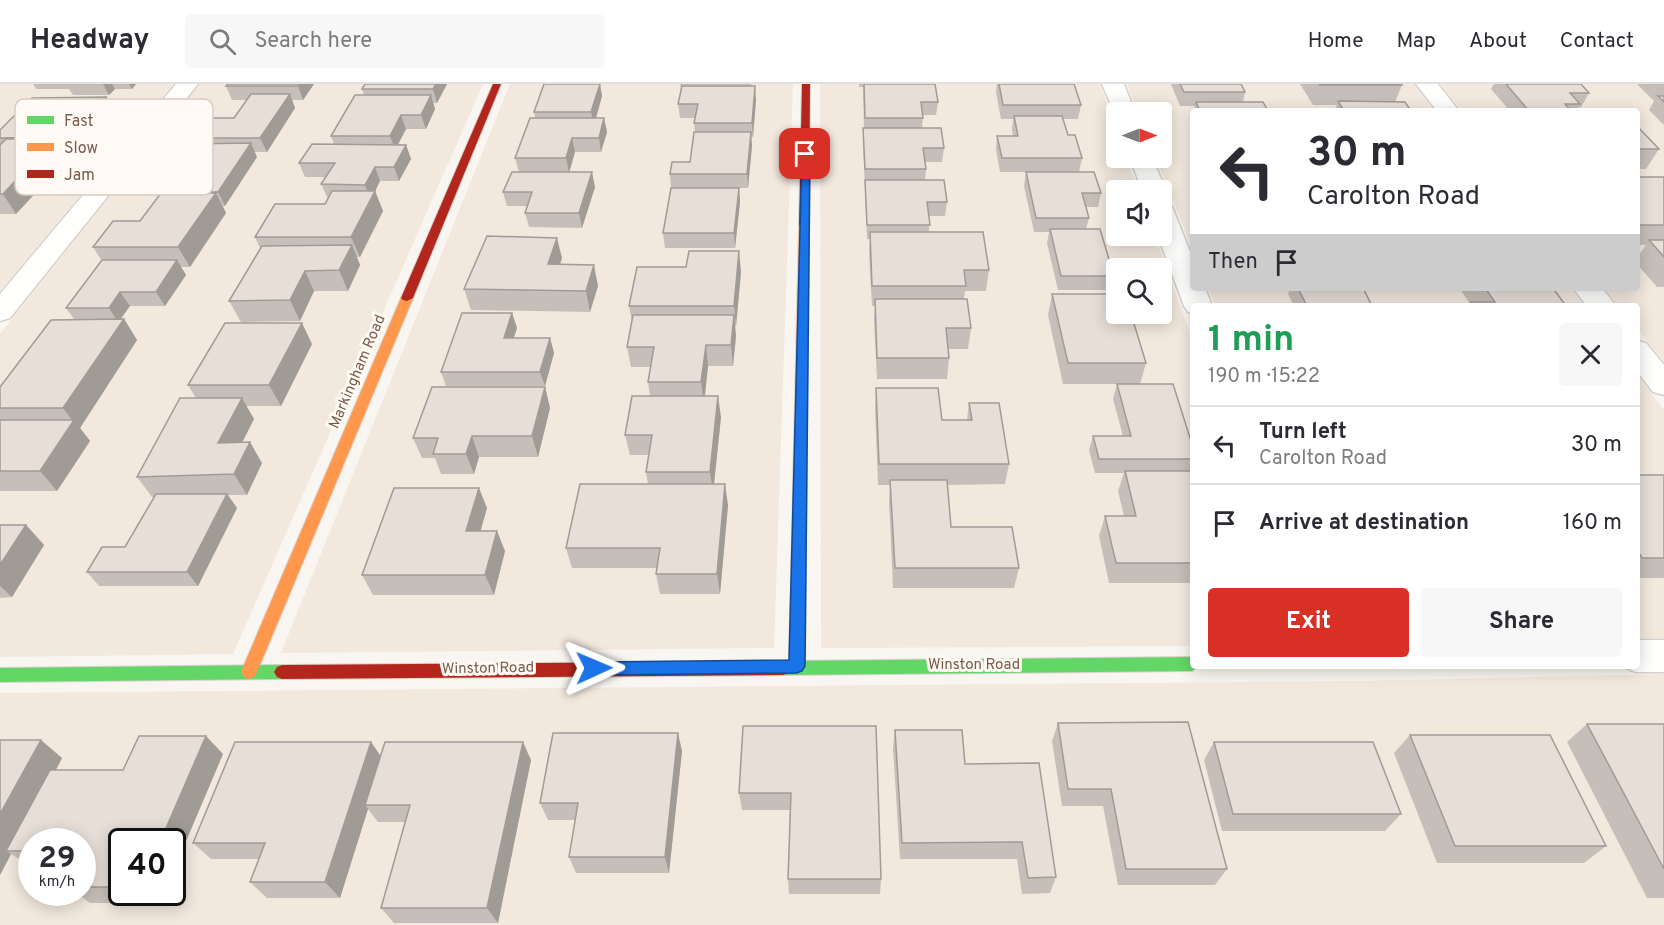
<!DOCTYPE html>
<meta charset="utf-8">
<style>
:root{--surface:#fff;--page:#f7f7f7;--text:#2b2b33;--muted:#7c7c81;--line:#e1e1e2;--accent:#d93025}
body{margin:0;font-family:Overpass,sans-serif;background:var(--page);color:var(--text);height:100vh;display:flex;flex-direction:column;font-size:22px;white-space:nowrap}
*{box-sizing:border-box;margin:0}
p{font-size:20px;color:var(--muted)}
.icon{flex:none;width:33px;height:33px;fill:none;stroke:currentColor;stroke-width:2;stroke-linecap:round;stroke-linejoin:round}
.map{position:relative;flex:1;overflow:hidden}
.side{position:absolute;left:1190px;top:219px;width:450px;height:366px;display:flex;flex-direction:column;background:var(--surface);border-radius:6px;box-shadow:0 3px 15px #0003}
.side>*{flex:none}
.banner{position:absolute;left:1190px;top:24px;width:450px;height:183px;border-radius:6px;box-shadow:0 3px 15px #0003;background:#fff;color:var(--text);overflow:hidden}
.needle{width:39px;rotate:90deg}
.fabs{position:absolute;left:1106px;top:18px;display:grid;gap:12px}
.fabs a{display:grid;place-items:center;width:66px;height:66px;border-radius:6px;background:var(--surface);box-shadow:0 3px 15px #0003;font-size:30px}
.speed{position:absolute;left:18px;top:744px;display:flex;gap:12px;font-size:30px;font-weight:700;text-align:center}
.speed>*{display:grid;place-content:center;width:78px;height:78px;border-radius:50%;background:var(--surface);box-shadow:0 3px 15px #0003;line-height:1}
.speed small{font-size:15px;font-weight:400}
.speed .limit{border:3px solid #111;border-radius:9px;background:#fff;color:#111}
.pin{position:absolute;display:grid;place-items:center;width:51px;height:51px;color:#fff;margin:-26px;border-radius:12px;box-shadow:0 3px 9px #0006}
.me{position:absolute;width:66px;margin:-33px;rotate:89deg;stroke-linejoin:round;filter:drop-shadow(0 0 4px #0008)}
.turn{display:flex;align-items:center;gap:21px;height:126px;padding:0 18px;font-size:27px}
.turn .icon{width:78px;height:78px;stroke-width:2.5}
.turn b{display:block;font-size:42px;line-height:51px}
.then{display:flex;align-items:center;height:57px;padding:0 18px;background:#0003;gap:12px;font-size:22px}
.round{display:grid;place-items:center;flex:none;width:63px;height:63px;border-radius:6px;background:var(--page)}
.summary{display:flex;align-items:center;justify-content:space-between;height:102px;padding:0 18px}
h1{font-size:36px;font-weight:700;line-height:45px;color:#1e9e55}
.cta{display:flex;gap:12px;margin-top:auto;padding:12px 18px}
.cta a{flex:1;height:69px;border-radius:6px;background:var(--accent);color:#fff;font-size:24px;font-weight:700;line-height:69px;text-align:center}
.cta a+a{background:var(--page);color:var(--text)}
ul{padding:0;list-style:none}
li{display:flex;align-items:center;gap:18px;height:78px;padding:0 18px;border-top:2px solid var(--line)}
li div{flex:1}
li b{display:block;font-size:22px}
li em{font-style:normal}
header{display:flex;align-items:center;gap:36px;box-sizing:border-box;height:84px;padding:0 30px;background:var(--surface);border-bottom:2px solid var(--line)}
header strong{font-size:28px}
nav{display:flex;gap:33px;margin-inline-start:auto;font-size:21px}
.search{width:420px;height:54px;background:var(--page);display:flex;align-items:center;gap:15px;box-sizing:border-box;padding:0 21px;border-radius:6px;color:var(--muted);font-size:22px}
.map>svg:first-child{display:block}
.residential{fill:#f2e8de;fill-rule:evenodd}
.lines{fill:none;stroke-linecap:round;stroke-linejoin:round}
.street-casing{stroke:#d7d1cb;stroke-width:3}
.fast-casing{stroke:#d9d2cb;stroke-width:2}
.slow-casing{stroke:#d9d2cb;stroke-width:2}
.jam-casing{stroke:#d9d2cb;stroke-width:2}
.street{fill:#fefefd;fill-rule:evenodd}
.fast{fill:#63d668;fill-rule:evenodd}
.slow{fill:#ff974d;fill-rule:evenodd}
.jam{fill:#b3261e;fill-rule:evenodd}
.wall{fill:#c6bfb9}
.shaded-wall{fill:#a19b96}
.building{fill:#e6ded7;stroke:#a19b96;stroke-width:1.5}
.route{fill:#1a73e8;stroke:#114b97;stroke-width:1.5}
.labels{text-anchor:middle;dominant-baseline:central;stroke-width:6;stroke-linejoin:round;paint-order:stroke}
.street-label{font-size:15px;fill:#7a5c4d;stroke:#fffaf3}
.key{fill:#fffaf3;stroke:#d7cbc1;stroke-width:1.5}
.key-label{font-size:16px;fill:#7a5c4d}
</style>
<header>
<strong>Headway</strong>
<div class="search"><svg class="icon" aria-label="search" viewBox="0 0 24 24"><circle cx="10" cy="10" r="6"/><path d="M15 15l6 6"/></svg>Search here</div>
<nav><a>Home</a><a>Map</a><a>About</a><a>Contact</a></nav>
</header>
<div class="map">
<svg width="1664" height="841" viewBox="0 0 1664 841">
<rect width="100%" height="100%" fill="#f9f5f0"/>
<g class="residential">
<path d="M 0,0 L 173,0 L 0,207 Z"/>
<path d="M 200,0 L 483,0 L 233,570 L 0,573 L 0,250 Z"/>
<path d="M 510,0 L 793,0 L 774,564 L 281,569 Z"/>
<path d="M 820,0 L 1100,0 L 1116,45 L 1116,74 L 1126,74 L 1138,106 L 1116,106 L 1116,152 L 1155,152 L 1192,255 L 1192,562 L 821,564 ZM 1116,184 L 1161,184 L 1161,230 L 1116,230 Z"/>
<path d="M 1127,0 L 1414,0 L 1434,27 L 1192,27 L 1192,164 L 1156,74 L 1161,74 L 1161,28 L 1138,28 Z"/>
<path d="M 1441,0 L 1664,0 L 1664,278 L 1637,244 L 1636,222 L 1619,222 L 1605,204 L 1636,204 L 1636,27 L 1462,27 Z"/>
<path d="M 1208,204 L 1570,204 L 1584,222 L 1216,222 Z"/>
<path d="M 1636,290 L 1664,326 L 1664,554 L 1637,554 Z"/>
<path d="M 1664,590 L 1664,841 L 0,841 L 0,609 L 1365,597 ZM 32,758 L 82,758 L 82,808 L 32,808 ZM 122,758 L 172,758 L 172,808 L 122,808 Z"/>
</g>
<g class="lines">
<defs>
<g id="street">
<path d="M 176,0 L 198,0 L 10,234 L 0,237 L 0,210 Z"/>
<path d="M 1102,0 L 1124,0 L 1135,28 L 1116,28 L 1116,32 Z"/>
<path d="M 1416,0 L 1438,0 L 1459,27 L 1437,27 Z"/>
<path d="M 1130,74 L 1152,74 L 1166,106 L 1163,111 L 1161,106 L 1142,106 Z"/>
<path d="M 1161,118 L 1170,120 L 1173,125 L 1192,173 L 1192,204 L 1205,204 L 1212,222 L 1192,222 L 1192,229 L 1188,228 L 1184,222 L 1158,152 L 1161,152 Z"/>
<path d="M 1573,204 L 1602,204 L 1616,222 L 1587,222 Z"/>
<path d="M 1636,257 L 1646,259 L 1664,281 L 1664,311 L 1653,308 L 1636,286 Z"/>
<path d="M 1636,556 L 1664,556 L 1664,588 L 1636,588 L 1623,583 L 1636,582 Z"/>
</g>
<g id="fast">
<path d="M 1192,573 L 1192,582 L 1199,582 L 1192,587 L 783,591 L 778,589 L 775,584 L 778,579 L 783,577 Z"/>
<path d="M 282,581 L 287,583 L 290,588 L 287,593 L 282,595 L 0,598 L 0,584 Z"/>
</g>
<g id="slow">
<path d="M 804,138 L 809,141 L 805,582 L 802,587 L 797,589 L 792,587 L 789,582 L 799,141 Z"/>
<path d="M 407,211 L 413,214 L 257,588 L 254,593 L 249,595 L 244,593 L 241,588 L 401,214 Z"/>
</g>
<g id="jam">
<path d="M 493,0 L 501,0 L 413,214 L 407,217 L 403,216 L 401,214 Z"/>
<path d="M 802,0 L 810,0 L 809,141 L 804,144 L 799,141 Z"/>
<path d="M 783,577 L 788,579 L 791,584 L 788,589 L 783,591 L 282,595 L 277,593 L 274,588 L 277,583 L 282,581 Z"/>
</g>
</defs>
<use href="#street" class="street-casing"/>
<use href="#fast" class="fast-casing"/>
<use href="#slow" class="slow-casing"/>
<use href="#jam" class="jam-casing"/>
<use href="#street" class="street"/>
<use href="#fast" class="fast"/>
<use href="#slow" class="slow"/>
<use href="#jam" class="jam"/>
</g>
<g class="wall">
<path d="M 33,0 L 136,0 L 132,5 L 115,5 L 109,11 L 73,11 L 69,5 L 36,5 Z"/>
<path d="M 228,0 L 314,0 L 303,16 L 292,16 L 295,24 L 267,68 L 254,68 L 257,73 L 225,122 L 223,122 L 226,129 L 190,183 L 181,183 L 186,191 L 165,222 L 130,222 L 121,235 L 124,235 L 137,256 L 80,344 L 90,357 L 57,407 L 0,407 L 0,303 L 74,235 L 66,224 L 102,177 L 93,163 L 140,137 L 179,109 L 189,94 L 176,95 L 168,80 L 189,60 L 186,54 L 234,34 L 247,16 L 232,16 L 226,2 Z"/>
<path d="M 365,0 L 447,0 L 437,19 L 433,19 L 435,25 L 426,45 L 406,45 L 398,61 L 406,61 L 411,75 L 399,97 L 380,97 L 375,107 L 383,127 L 360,173 L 357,173 L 360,181 L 348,207 L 314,207 L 300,237 L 241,238 L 229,217 L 260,164 L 255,153 L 325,120 L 328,115 L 321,100 L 326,93 L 305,93 L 299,79 L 334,60 L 331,52 L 364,11 L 362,5 Z"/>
<path d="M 544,0 L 600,0 L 602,12 L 596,34 L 604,34 L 607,48 L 601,68 L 575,68 L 569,88 L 595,103 L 582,144 L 529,143 L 525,129 L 527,122 L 507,122 L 503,108 L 519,88 L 515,74 L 535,34 L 534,28 Z"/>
<path d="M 680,0 L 751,0 L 756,16 L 753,53 L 751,53 L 752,62 L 748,104 L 739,104 L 740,118 L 735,164 L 665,164 L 663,149 L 671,104 L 670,90 L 690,78 L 695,48 L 694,39 L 695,34 L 680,34 L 678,20 L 681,5 Z"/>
<path d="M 859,0 L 935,0 L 938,18 L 936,31 L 923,31 L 922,44 L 944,64 L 942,78 L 925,78 L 926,85 L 925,96 L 947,118 L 945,132 L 929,132 L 929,148 L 989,186 L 986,207 L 965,207 L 964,215 L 971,244 L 968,265 L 948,265 L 949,274 L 947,295 L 877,295 L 874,236 L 875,222 L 872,222 L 869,168 L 870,155 L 867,155 L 863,58 L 863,44 L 864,44 L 863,3 L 859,3 Z"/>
<path d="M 997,0 L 1074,0 L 1081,21 L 1078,35 L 1063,35 L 1068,51 L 1082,74 L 1079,88 L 1101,109 L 1098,123 L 1086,123 L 1089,134 L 1086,145 L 1114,192 L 1110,206 L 1058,206 L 1047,159 L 1049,148 L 1034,148 L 1024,102 L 1026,88 L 1000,88 L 996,66 L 997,52 L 1013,52 L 1012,46 L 1013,35 L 1001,35 L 996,8 Z"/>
<path d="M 1171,0 L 1241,0 L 1245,8 L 1243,18 L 1268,27 L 1193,27 L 1195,22 L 1180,22 Z"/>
<path d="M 1300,0 L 1401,0 L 1402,1 L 1395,18 L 1411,27 L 1334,27 L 1337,21 L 1313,21 Z"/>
<path d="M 1494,0 L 1581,0 L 1589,9 L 1581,23 L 1579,23 L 1576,27 L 1510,27 L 1491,5 Z"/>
<path d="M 1637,0 L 1664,0 L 1664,41 L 1649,26 L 1654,17 Z"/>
<path d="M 106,13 L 114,27 L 97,46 L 77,46 L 60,65 L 67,75 L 16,130 L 0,130 L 0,46 Z"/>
<path d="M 1636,41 L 1659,65 L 1646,85 L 1636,85 Z"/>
<path d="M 1636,93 L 1664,93 L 1664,203 L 1657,203 L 1636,179 L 1636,175 L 1646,161 L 1636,161 Z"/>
<path d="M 562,174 L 560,180 L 598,202 L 590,228 L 471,226 L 464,205 Z"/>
<path d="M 741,188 L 736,242 L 735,242 L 736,252 L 733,282 L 708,282 L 705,312 L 721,333 L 714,400 L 728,421 L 720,510 L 660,510 L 656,490 L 657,484 L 572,484 L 566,464 L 648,400 L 646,388 L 649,371 L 630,371 L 625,351 L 650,312 L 648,298 L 650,283 L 631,283 L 627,263 L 632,238 L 629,222 Z"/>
<path d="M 1290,204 L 1363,204 L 1372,222 L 1294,222 L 1288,210 Z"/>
<path d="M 1464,204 L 1553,204 L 1566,222 L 1469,222 L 1470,220 L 1462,208 Z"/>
<path d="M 1052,210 L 1146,279 L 1140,300 L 1063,300 L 1048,231 Z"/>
<path d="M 512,229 L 517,244 L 513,254 L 550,254 L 554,269 L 545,302 L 446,302 L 441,288 Z"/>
<path d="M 312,260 L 281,322 L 246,322 L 254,335 L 242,359 L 262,379 L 247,411 L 228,411 L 237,424 L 198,502 L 99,502 L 87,488 L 125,463 L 154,413 L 152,413 L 137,393 L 196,314 L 188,301 Z"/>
<path d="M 1117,300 L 1192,360 L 1192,499 L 1109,499 L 1099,452 L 1105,432 L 1124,432 L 1118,407 L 1124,389 L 1095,389 L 1089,366 L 1093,352 L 1123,352 L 1113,315 Z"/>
<path d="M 545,303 L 550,324 L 538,373 L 479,373 L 474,390 L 441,390 L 435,374 L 422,374 L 413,354 Z"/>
<path d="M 876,304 L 942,336 L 967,336 L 969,319 L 1009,380 L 1005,400 L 947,401 L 951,443 L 1019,484 L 1014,504 L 893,504 L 889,417 L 890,401 L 878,401 L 875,325 Z"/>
<rect x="1636" y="391" width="28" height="103"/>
<path d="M 487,424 L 480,447 L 505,467 L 494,511 L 373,511 L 362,491 Z"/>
<path d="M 0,441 L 26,441 L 44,461 L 12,513 L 0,514 Z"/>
<path d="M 1058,639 L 1227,785 L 1215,801 L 1118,801 L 1103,722 L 1062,722 L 1052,657 Z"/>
<path d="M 1587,640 L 1664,640 L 1664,814 L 1647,814 L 1567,658 Z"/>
<path d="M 743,642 L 881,795 L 880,810 L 789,810 L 788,795 L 790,726 L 742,726 L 739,709 Z"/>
<path d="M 895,646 L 965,680 L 1056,793 L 1050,809 L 1022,810 L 1017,775 L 900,775 L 893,664 Z"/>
<path d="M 1410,651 L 1606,762 L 1584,779 L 1437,779 L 1394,669 Z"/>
<path d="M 0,656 L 62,674 L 56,686 L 123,686 L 223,670 L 172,790 L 172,758 L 122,758 L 122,808 L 165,808 L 160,819 L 90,819 L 75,808 L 82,808 L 82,758 L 32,758 L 32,783 L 11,770 L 0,791 Z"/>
<path d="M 371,658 L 381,672 L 531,676 L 498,839 L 394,839 L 381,824 L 405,738 L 378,738 L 368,725 L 340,814 L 267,814 L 250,798 L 259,775 L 211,775 L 193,759 Z"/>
<path d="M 1214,658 L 1401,730 L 1385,747 L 1222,747 L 1204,676 Z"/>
<path d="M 682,667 L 669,789 L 576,789 L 569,773 L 575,736 L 548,736 L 540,719 Z"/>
</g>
<g class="shaded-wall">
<path d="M 103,0 L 112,0 L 115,5 L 109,11 Z"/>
<path d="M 129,0 L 136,0 L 132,5 Z"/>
<path d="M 299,0 L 314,0 L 303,16 L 298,2 Z"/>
<path d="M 436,0 L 447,0 L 437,19 L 433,5 Z"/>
<path d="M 600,0 L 602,12 L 594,41 L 591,28 Z"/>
<path d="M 755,2 L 756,16 L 753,53 L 752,39 Z"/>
<path d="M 290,10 L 295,24 L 267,68 L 260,54 Z"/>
<path d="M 431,11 L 435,25 L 426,45 L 421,31 Z"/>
<path d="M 106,13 L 114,27 L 97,46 L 89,32 Z"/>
<path d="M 401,31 L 406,45 L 395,66 L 390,52 Z"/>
<path d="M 69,32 L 77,46 L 60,65 L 67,75 L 16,130 L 3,110 L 52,58 L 49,53 Z"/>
<path d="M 604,34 L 607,48 L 601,68 L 599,54 Z"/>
<path d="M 751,48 L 752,62 L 748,104 L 747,90 Z"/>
<path d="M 572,54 L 575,68 L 569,89 L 566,74 Z"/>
<path d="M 251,59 L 257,73 L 225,122 L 218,108 Z"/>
<path d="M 406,61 L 411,75 L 399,97 L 394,83 Z"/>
<path d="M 375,83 L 380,97 L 375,107 L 383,127 L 360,173 L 351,153 L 371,115 L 365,101 Z"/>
<path d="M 592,88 L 595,103 L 582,144 L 579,129 Z"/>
<path d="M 739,104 L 740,118 L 735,164 L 734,149 Z"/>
<path d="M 216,109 L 226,129 L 190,183 L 178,163 Z"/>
<path d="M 557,154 L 562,174 L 553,201 L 548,180 Z"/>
<path d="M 352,161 L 360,181 L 348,207 L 339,186 Z"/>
<path d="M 739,167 L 741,188 L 736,242 L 734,222 Z"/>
<path d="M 177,176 L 186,191 L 165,222 L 156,208 Z"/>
<path d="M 594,181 L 598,202 L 590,228 L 586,207 Z"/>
<path d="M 305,187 L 314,207 L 300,237 L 290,216 Z"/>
<path d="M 120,208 L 130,222 L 118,238 L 109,224 Z"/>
<path d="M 512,229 L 517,244 L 509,269 L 504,254 Z"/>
<path d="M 734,231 L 736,252 L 733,282 L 731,261 Z"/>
<path d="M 124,235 L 137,256 L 80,344 L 90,357 L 57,407 L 40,387 L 73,337 L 63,324 Z"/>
<path d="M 302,239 L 312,260 L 281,322 L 269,301 Z"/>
<path d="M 550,254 L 554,269 L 545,302 L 540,288 Z"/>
<path d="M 706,261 L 708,282 L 704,319 L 701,298 Z"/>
<path d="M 545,303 L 550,324 L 538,373 L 532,352 Z"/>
<path d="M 718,312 L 721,333 L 713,409 L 710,388 Z"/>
<path d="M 242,314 L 254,335 L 231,380 L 218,359 Z"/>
<path d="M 472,352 L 479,373 L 474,390 L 466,370 Z"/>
<path d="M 250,358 L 262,379 L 247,411 L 234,390 Z"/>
<path d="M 725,400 L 728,421 L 720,510 L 717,490 Z"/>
<path d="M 479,404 L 487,424 L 475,467 L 466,447 Z"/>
<path d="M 227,410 L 237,424 L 198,502 L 187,488 Z"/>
<path d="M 26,441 L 44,461 L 12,513 L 0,502 L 0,481 Z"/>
<path d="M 497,447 L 505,467 L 494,511 L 485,491 Z"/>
<path d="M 678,649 L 682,667 L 669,789 L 665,773 Z"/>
<path d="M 206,652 L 223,670 L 172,790 L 172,758 L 160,758 Z"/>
<path d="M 41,656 L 62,674 L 13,767 L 6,767 L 11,770 L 0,791 L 0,730 Z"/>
<path d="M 371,658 L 383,676 L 365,721 L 368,725 L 340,814 L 325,798 Z"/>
<path d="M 523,658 L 531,676 L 498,839 L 487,824 Z"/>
<path d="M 147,808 L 165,808 L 160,819 Z"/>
</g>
<g class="building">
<path d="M 228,0 L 299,0 L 298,2 L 226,2 Z"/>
<path d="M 365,0 L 436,0 L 433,5 L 362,5 Z"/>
<path d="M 544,0 L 600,0 L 591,28 L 534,28 Z"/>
<path d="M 864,0 L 935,0 L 938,18 L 921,18 L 923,34 L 865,34 Z"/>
<path d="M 999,0 L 1074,0 L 1081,21 L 1003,21 Z"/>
<path d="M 1180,0 L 1241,0 L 1245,8 L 1184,8 Z"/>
<path d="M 1319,0 L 1401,0 L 1402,1 L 1320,1 Z"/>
<path d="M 1506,0 L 1581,0 L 1589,9 L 1570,9 L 1580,20 L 1565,20 L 1571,27 L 1529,27 Z"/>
<path d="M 682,2 L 755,2 L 752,39 L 694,39 L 698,20 L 678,20 Z"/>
<path d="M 251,10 L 290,10 L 260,54 L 186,54 L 201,34 L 234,34 Z"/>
<path d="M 355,11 L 431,11 L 421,31 L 401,31 L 390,52 L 331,52 Z"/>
<path d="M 1658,12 L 1664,12 L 1664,18 Z"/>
<path d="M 106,13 L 89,32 L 69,32 L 49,53 L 0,54 L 0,46 L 32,14 Z"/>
<path d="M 1338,17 L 1405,18 L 1411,27 L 1344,27 Z"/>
<path d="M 1196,18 L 1263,18 L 1268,27 L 1200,27 Z"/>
<path d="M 1014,32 L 1062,32 L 1068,51 L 1075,51 L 1082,74 L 1002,74 L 997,52 L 1018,52 Z"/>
<path d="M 530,34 L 604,34 L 599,54 L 572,54 L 566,74 L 515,74 Z"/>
<path d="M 1636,41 L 1659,65 L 1636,65 Z"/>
<path d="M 863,44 L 941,44 L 944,64 L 923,64 L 926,85 L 865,85 Z"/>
<path d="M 694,48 L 751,48 L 747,90 L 670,90 L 672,78 L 690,78 Z"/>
<path d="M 6,55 L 54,55 L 3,110 L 0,110 L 0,61 Z"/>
<path d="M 251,59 L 218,108 L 179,108 L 199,80 L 168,80 L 184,60 Z"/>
<path d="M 312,60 L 406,61 L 394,83 L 375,83 L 365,101 L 321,100 L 335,79 L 299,79 Z"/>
<path d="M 512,88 L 592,88 L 579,129 L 525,129 L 532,108 L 503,108 Z"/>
<path d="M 1026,88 L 1094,88 L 1101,109 L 1082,109 L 1089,134 L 1036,134 Z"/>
<path d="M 1636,93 L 1664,93 L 1664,141 L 1638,141 L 1636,139 Z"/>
<path d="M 865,96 L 944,96 L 947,118 L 927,118 L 930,141 L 867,141 Z"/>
<path d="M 671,104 L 739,104 L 734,149 L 663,149 Z"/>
<path d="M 332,107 L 375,107 L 351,153 L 255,153 L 275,120 L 325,120 Z"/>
<path d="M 161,109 L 216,109 L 178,163 L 93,163 L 113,137 L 140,137 Z"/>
<path d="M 1050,145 L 1100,145 L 1114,192 L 1061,192 Z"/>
<path d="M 870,148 L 983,148 L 989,186 L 964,186 L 966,202 L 872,202 Z"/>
<path d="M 487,152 L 557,154 L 548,180 L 594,181 L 586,207 L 464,205 Z"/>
<path d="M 1649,156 L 1664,156 L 1664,173 Z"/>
<path d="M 352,161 L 339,186 L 305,187 L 290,216 L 229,217 L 262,162 Z"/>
<path d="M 689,167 L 739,167 L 734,222 L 629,222 L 637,183 L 686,183 Z"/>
<path d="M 102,176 L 177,176 L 156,208 L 120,208 L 109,224 L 66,224 Z"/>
<path d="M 1298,204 L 1363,204 L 1372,222 L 1307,222 Z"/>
<path d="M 1485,204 L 1553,204 L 1566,222 L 1473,222 L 1471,218 L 1495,218 Z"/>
<path d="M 1052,210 L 1116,210 L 1116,230 L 1131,230 L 1146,279 L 1068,279 Z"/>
<path d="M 875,215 L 967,215 L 971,244 L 946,244 L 949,274 L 877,274 Z"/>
<path d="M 462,229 L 512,229 L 504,254 L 550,254 L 540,288 L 441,288 Z"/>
<path d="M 633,231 L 734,231 L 731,261 L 706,261 L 701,298 L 648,298 L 654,263 L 627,263 Z"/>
<path d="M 124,235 L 63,324 L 0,324 L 0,303 L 51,236 Z"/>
<path d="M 225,239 L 302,239 L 269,301 L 188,301 Z"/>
<path d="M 1117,300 L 1173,300 L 1192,360 L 1192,375 L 1099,375 L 1093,352 L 1131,352 Z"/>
<path d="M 432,303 L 545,303 L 532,352 L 472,352 L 466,370 L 433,370 L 438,354 L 413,354 Z"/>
<path d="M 876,304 L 938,304 L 942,336 L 972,336 L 969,319 L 999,319 L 1009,380 L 879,380 Z"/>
<path d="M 632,312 L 718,312 L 710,388 L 646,388 L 652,351 L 625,351 Z"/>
<path d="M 180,314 L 242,314 L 218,359 L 250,358 L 234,390 L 137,393 Z"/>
<path d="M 0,336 L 74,336 L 40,387 L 0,387 Z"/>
<path d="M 1125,387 L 1192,387 L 1192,479 L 1116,479 L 1105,432 L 1136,432 Z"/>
<path d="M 1636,391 L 1664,391 L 1664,474 L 1642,474 L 1636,464 Z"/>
<path d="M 890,396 L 947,396 L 951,443 L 1012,443 L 1019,484 L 895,484 Z"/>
<path d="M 580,400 L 725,400 L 717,490 L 656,490 L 660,464 L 566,464 Z"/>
<path d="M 394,404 L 479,404 L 466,447 L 497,447 L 485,491 L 362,491 Z"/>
<path d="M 156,410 L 227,410 L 187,488 L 87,488 L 102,463 L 125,463 Z"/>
<path d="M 0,441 L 26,441 L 0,481 Z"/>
<path d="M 1188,638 L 1227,785 L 1126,785 L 1111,705 L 1068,705 L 1058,639 Z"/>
<path d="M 1587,640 L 1664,640 L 1664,785 Z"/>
<path d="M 743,642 L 876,642 L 881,795 L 788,795 L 791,709 L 739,709 Z"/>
<path d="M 895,646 L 962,646 L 965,680 L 1039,679 L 1056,793 L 1028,794 L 1022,758 L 902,759 Z"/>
<path d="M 553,649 L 678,649 L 665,773 L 569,773 L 578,719 L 540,719 Z"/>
<path d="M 1410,651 L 1550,651 L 1606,762 L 1455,762 Z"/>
<path d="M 139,652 L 206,652 L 160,758 L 122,758 L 122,803 L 82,803 L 82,772 L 85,767 L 82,767 L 82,758 L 32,758 L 32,767 L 6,767 L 50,686 L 123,686 Z"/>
<path d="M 0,656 L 41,656 L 0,730 Z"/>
<path d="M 235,658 L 371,658 L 325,798 L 250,798 L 265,759 L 193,759 Z"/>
<path d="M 385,658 L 523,658 L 487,824 L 381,824 L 410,721 L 365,721 Z"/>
<path d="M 1214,658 L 1373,658 L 1401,730 L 1233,730 Z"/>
</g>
<path class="route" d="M 802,68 L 810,70 L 805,582 L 802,587 L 797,589 L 594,591 L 588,589 L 586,584 L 588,580 L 594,578 L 789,576 Z"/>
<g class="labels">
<g class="street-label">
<text transform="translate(358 288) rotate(-67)">Markingham Road</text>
<text x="974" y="581">Winston Road</text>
<text transform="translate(488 585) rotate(-1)">Winston Road</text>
</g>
</g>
<rect x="15" y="15" width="198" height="96" rx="9" class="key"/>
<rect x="27" y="32" width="27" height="8" fill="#63d668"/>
<rect x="27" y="59" width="27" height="8" fill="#ff974d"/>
<rect x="27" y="86" width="27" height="8" fill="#b3261e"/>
<g class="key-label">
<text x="64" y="42">Fast</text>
<text x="64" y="69">Slow</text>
<text x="64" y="96">Jam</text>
</g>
</svg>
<div class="fabs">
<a><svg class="needle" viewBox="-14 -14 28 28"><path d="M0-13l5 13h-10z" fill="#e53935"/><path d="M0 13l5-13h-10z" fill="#7c7c81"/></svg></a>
<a><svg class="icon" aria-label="sound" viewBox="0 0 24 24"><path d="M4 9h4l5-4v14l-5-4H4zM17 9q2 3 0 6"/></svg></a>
<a><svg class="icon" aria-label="search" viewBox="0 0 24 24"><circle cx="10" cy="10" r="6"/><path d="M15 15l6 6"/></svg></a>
</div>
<div class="speed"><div>29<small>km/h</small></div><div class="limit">40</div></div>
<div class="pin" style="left:805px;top:70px;background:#d93025"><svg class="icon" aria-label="arrive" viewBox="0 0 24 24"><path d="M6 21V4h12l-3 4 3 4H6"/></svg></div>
<svg class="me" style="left:594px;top:584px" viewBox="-20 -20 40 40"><path d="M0-17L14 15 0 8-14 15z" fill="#1a73e8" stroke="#fff" stroke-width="4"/></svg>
<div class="banner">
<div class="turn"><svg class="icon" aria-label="left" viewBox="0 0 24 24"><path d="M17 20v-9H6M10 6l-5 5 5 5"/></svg><div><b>30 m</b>Carolton Road</div></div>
<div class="then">Then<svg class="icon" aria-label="arrive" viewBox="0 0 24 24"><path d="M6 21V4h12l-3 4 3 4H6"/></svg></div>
</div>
<section class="side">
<div class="summary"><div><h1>1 min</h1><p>190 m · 15:22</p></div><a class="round"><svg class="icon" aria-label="close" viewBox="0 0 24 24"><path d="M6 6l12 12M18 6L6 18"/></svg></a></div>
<ul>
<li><svg class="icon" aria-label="left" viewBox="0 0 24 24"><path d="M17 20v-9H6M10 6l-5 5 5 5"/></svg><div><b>Turn left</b><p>Carolton Road</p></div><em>30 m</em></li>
<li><svg class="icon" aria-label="arrive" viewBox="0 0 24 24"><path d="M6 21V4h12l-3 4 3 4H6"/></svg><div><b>Arrive at destination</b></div><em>160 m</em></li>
</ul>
<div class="cta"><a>Exit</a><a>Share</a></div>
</section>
</div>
